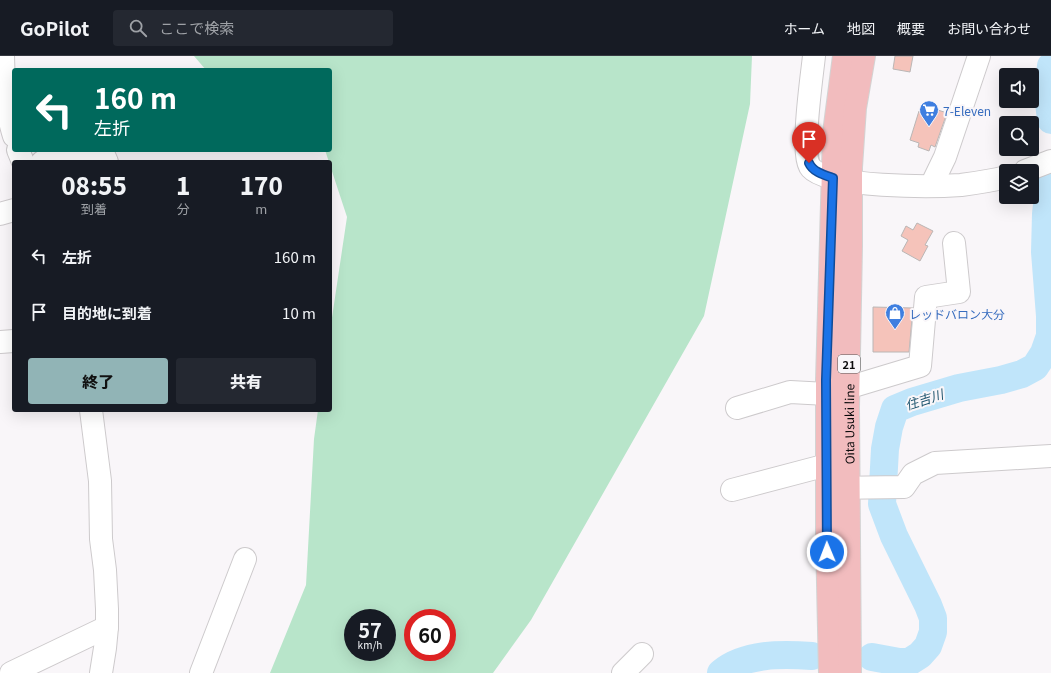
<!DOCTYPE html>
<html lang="ja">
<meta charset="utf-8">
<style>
:root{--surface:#171b24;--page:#242831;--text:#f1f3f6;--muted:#9ea1a6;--line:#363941;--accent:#91b4b6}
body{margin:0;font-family:Georgia,"Noto Sans JP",serif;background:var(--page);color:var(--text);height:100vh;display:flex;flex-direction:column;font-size:15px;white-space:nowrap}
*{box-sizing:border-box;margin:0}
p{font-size:13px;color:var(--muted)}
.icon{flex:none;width:22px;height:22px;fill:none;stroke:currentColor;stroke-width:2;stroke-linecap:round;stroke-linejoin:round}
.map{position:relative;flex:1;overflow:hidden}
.side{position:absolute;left:12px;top:104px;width:320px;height:252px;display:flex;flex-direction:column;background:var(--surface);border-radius:4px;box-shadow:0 4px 16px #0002}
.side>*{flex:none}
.hud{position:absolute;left:12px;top:12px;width:320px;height:84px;border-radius:4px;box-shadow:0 4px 16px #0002;background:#00695c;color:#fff;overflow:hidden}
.tools{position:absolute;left:999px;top:12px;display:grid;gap:8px}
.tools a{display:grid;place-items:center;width:40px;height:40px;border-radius:4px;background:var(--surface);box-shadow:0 4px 16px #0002;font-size:20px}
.speed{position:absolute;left:344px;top:553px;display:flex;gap:8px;font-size:20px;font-weight:700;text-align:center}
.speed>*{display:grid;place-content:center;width:52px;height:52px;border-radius:50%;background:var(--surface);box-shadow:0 4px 16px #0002;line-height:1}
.speed small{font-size:10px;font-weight:400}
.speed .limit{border:6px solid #d22;background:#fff;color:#111}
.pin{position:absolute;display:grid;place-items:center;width:34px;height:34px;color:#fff;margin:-41px -17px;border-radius:50% 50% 50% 0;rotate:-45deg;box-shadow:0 0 4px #0007}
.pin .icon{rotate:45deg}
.me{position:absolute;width:44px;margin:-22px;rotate:359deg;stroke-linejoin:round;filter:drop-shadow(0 0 3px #0008)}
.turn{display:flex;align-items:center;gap:14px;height:84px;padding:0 16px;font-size:18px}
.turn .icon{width:52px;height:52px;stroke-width:2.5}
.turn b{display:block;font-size:28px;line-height:34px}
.eta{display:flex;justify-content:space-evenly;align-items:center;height:68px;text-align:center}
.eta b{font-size:24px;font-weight:800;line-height:28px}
.primary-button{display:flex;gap:8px;margin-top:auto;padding:8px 16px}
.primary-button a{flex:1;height:46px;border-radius:4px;background:var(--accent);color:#111;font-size:16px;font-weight:800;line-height:46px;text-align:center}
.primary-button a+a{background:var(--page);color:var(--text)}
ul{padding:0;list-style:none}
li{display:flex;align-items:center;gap:12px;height:56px;padding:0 16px}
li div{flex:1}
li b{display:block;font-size:15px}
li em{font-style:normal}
header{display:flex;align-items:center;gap:24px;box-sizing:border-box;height:56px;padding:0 20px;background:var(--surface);border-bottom:1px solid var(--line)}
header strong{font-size:19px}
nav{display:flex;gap:22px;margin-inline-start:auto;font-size:14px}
.search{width:280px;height:36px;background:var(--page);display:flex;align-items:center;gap:10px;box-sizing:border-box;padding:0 14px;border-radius:4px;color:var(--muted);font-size:15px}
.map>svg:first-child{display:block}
.green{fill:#b8e5ca;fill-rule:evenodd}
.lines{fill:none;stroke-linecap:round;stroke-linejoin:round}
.river{stroke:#c0e5fa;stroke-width:28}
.building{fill:#f5c3ba;stroke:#bab6b5}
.minor-casing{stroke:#cdcacc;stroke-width:24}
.major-casing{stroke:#d3d3d3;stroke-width:24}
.minor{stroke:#fff;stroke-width:22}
.major{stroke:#f2bcbe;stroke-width:22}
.route-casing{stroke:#114b97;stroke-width:10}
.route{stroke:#1a73e8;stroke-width:7}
.labels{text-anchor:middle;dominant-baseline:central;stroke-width:4;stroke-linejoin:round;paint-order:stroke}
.shield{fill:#f9f6f9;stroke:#535253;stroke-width:1}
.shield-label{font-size:11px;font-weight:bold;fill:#0c0b0c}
.shop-label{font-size:12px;fill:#366cbe;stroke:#f9f6f9;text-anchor:start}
.street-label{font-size:12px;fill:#0c0b0c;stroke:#f9f6f9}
.water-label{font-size:13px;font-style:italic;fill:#17506a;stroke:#f9f6f9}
</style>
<header>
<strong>GoPilot</strong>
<div class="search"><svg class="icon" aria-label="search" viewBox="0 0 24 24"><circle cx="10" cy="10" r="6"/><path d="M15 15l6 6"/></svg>ここで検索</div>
<nav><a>ホーム</a><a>地図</a><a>概要</a><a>お問い合わせ</a></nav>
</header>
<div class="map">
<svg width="1051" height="617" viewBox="0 0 1051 617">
<rect width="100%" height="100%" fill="#f9f6f9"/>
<path class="green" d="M 194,0 L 752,0 L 750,48 L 704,260 L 531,564 L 493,617 L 270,617 L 306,529 L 314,383 L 318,354 L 330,354 L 330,275 L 347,161 L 325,94 L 330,94 L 330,14 L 206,14 ZM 353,562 L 387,562 L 387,596 L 353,596 ZM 413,562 L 447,562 L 447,596 L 413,596 Z"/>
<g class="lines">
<g class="river">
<path d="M 1051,10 L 1048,38 L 1051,64"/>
<path d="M 872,601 L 899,606 L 909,606 L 920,599 L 928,590 L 933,576 L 933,562 L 928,549 L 894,480 L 882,448 L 885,393 L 889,371 L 895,353 L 912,346 L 959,332 L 1001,324 L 1022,318 L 1035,311 L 1044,297 L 1050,280 L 1050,260 L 1045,196 L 1046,158 L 1051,112"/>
<path d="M 721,617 C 745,597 782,598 812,600"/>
</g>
</g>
<g class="building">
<path d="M 895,0 L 913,0 L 910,16 L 893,13 Z"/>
<path d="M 923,49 L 947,57 L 935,91 L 931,89 L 929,95 L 918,91 L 919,87 L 910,84 L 919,55 L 921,56 Z"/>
<path d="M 917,167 L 933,175 L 925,189 L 928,190 L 920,205 L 902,195 L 908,184 L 901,180 L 906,170 L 913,174 Z"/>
<path d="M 873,251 L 913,252 L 909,296 L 873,296 Z"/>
</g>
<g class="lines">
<defs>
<g id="minor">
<path d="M 3,0 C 3,27 6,54 14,80"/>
<path d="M 814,0 C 812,19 800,100 811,112 C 829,132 933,131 961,129 C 976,127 991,125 1006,121"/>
<path d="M 18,94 L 23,106"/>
<path d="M 91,94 L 103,97 L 107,106"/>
<path d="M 42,106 L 85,94"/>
<path d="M 1025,115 L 1051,105"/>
<path d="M 931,130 L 945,101 L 979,0"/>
<path d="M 0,158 L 14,154"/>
<path d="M 0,286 L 14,285"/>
<path d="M 737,352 L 790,336 L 827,338 L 920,310 L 926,241 L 959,236 L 954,187"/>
<path d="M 91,354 L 100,425 L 101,483 L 105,514 L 107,553 L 107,571 L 105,592 L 101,617"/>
<path d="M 830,432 L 904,431 L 913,418 L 935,407 L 1051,400"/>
<path d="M 732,434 L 827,409"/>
<path d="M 11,617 L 107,571"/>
<path d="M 201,617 L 245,503"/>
<path d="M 623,617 L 642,598"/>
</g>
<g id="major">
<path d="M 830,617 L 827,482 L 827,324 L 834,77 L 844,0"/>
<path id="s1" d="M 850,617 L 848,351 L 851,190 L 851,111 L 855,52 L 864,0"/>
</g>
</defs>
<use href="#minor" class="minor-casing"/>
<use href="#major" class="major-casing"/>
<use href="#minor" class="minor"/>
<use href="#major" class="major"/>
</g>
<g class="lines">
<defs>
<path id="route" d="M 809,107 C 813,116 824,119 833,122 L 826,324 L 827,496"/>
</defs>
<use href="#route" class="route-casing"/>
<use href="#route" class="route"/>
</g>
<defs>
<symbol id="supermarket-pin" viewBox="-11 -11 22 30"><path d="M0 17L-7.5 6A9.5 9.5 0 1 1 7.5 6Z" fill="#3f7fe0" stroke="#f9f6f9"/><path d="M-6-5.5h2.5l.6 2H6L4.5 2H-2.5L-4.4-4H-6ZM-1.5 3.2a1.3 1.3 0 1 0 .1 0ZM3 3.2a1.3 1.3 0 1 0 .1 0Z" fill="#fff"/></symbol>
<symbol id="shop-pin" viewBox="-11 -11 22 30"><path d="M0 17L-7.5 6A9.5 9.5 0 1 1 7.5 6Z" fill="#3f7fe0" stroke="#f9f6f9"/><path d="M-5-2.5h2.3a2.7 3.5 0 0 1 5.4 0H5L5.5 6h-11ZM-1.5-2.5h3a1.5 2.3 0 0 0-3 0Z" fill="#fff"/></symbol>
</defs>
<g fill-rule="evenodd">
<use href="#supermarket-pin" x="918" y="43" width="22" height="30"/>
<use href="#shop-pin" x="884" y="246" width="22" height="30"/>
</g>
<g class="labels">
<rect class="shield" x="838" y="299" width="22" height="18" rx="3"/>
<g class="shield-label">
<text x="849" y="308">21</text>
</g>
<g class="shop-label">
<text x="943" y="54">7-Eleven</text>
<text x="909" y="257">レッドバロン大分</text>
</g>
<g class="street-label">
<text stroke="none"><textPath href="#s1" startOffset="249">Oita Usuki line</textPath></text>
</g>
<g class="water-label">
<text transform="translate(924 343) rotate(-18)">住吉川</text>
</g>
</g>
</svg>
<div class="tools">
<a><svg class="icon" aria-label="sound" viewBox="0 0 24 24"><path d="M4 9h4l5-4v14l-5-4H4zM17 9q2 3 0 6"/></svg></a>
<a><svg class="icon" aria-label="search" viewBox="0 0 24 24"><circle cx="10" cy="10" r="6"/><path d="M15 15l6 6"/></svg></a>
<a><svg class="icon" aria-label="layers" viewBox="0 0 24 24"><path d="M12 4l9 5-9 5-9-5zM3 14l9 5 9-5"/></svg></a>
</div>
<div class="speed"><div>57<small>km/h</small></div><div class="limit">60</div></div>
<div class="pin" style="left:809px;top:107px;background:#d93025"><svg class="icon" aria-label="arrive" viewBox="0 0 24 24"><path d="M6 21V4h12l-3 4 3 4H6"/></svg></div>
<svg class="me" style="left:827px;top:496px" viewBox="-20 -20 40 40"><circle r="17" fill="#1a73e8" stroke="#fff" stroke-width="3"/><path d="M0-11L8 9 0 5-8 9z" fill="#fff"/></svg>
<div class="hud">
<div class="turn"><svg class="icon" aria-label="left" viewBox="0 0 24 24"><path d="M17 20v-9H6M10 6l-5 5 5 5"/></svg><div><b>160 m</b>左折</div></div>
</div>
<section class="side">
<div class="eta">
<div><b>08:55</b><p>到着</p></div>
<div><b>1</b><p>分</p></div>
<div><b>170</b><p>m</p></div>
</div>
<ul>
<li><svg class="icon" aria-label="left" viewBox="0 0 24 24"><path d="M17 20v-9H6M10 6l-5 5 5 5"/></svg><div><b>左折</b></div><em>160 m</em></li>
<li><svg class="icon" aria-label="arrive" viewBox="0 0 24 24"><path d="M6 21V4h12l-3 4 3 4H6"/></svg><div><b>目的地に到着</b></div><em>10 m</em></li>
</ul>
<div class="primary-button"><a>終了</a><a>共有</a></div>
</section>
</div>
